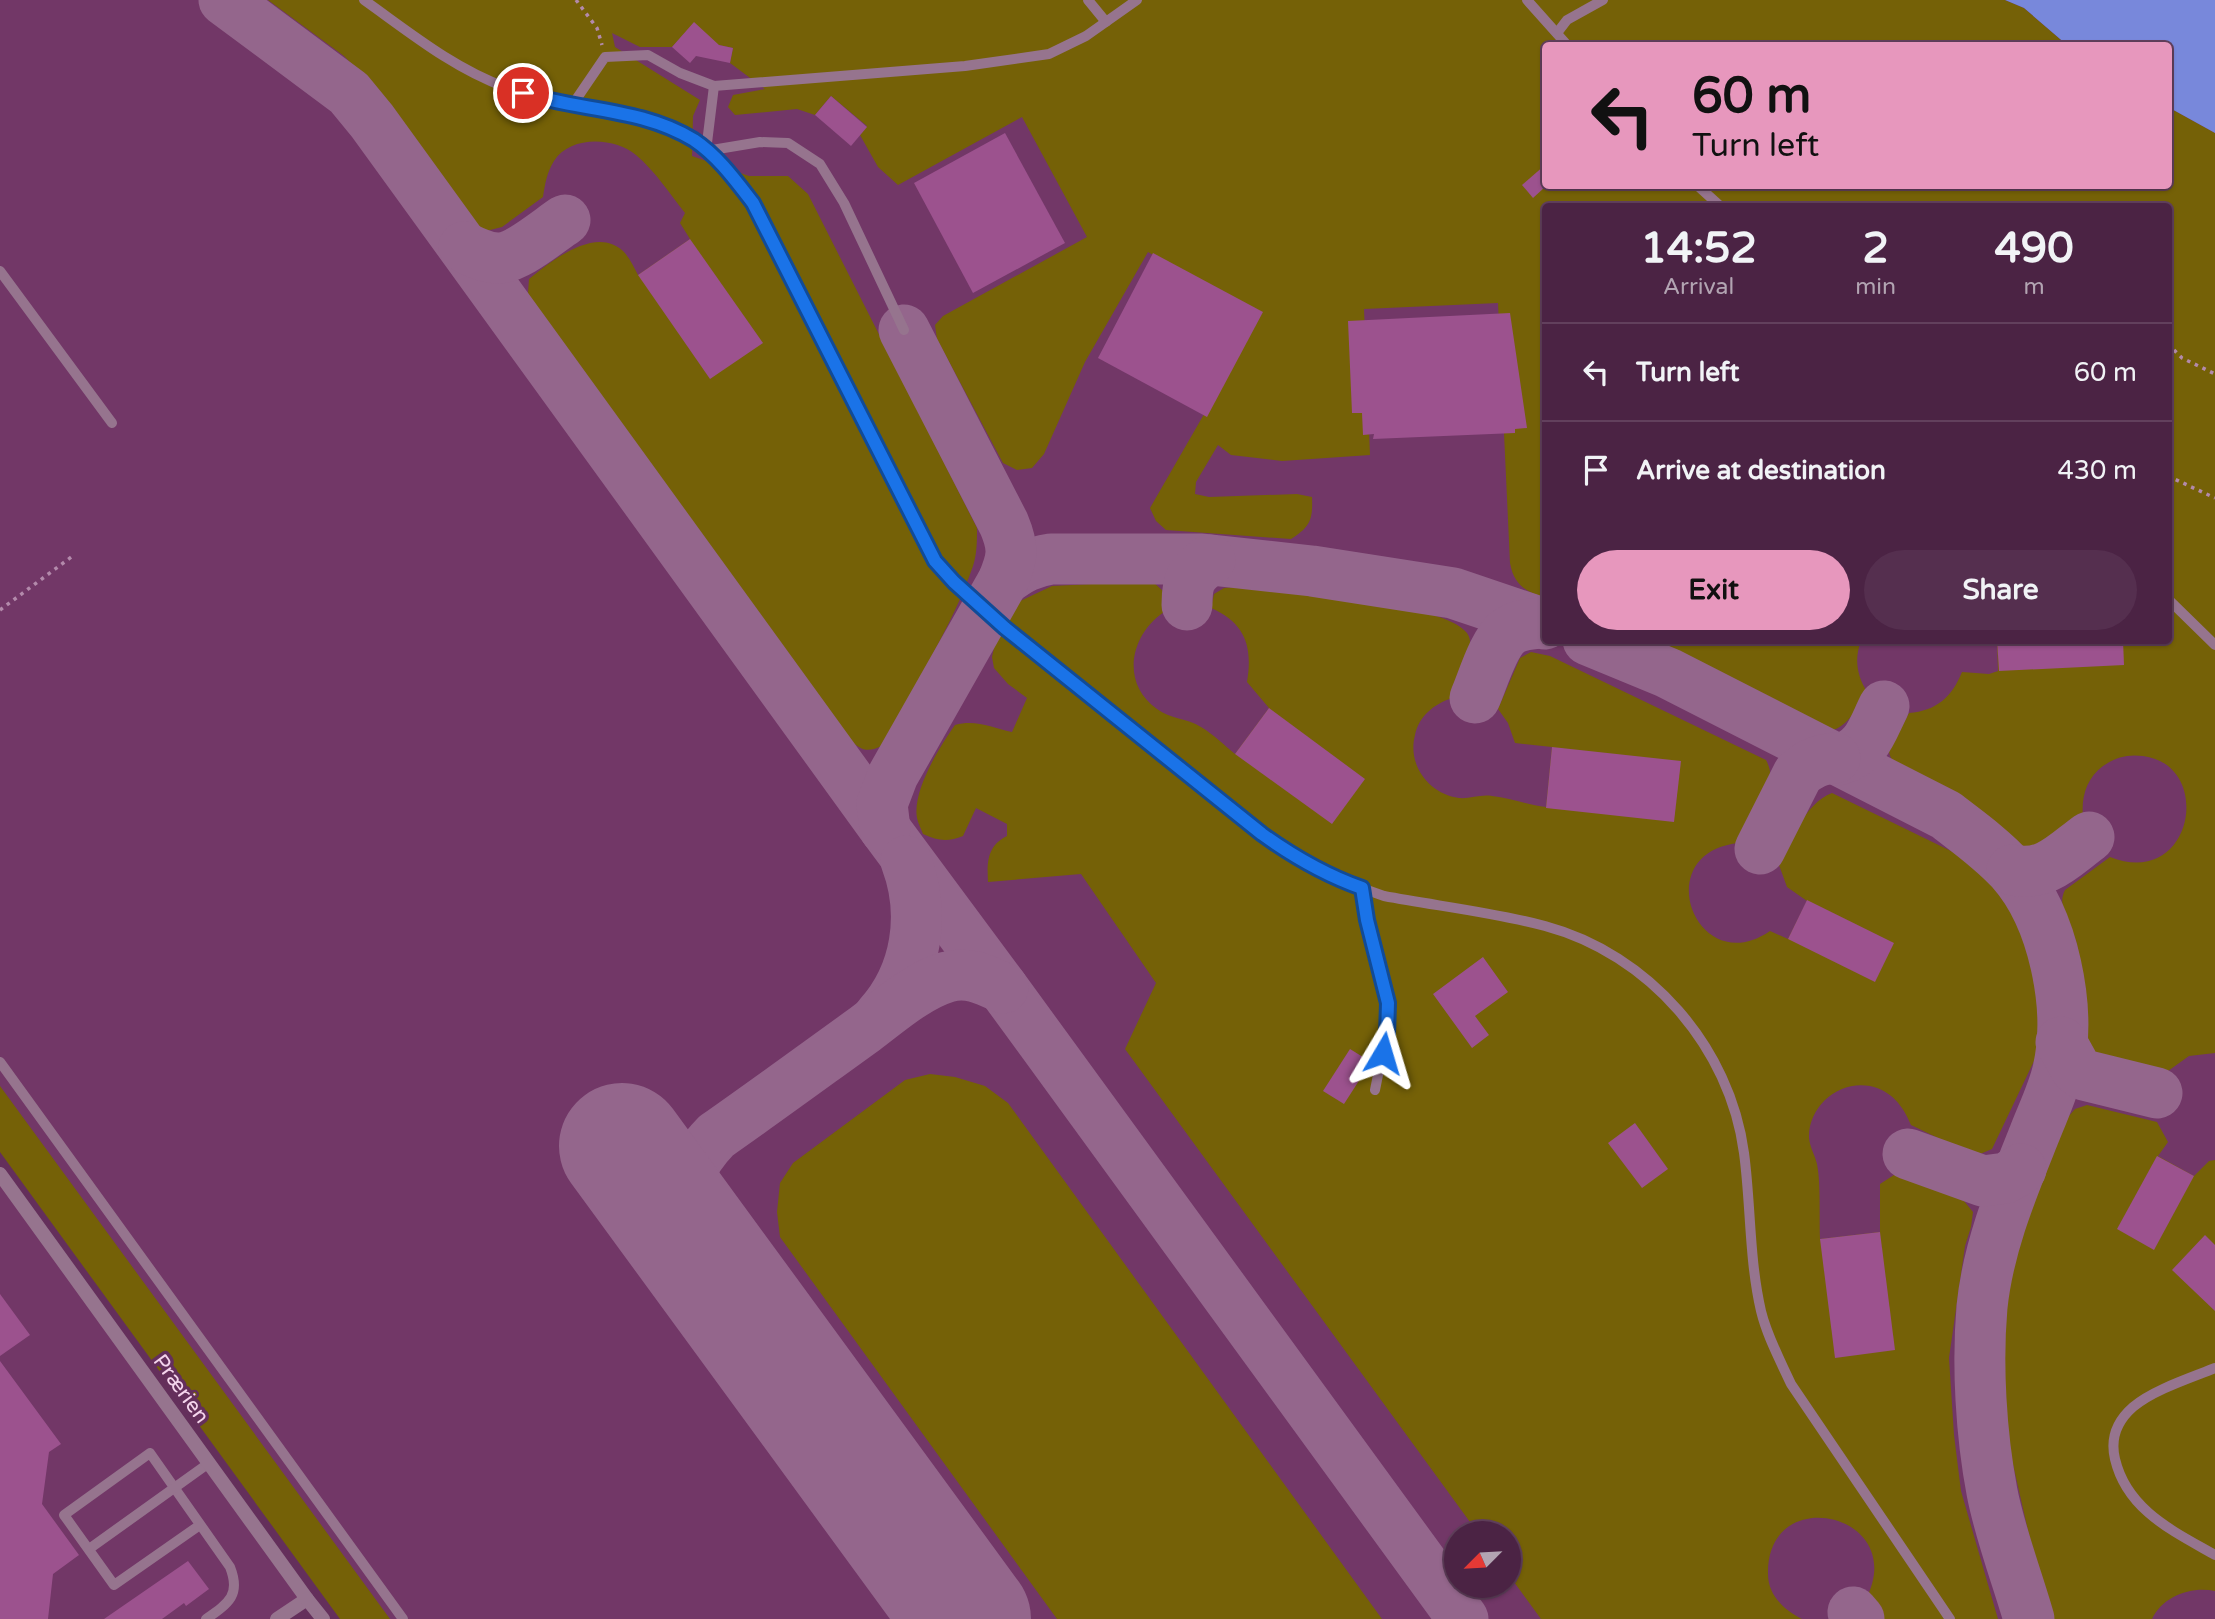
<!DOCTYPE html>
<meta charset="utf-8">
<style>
:root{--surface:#4b2344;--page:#552f4f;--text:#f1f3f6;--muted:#b2a4b2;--line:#62405d;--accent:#e797bd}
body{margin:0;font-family:"Varela Round",sans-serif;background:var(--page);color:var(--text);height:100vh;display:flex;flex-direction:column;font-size:26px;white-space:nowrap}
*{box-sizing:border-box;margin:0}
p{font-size:23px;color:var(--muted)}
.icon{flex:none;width:38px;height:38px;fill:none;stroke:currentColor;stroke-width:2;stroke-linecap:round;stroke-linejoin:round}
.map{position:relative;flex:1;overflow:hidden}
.drawer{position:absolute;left:1542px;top:203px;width:630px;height:441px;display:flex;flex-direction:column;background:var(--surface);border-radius:7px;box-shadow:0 2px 5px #0004,0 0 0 2px var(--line)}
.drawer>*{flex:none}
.guide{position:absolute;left:1542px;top:42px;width:630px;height:147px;border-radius:7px;box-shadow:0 2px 5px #0004,0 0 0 2px var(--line);background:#e797bd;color:#111;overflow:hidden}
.needle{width:46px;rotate:246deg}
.controls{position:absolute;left:1444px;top:1521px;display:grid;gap:14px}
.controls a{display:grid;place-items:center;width:77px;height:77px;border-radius:50%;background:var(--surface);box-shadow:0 2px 5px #0004,0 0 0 2px var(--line);font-size:35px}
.pin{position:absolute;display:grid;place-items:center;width:60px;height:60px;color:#fff;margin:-30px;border:4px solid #fff;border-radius:50%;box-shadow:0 2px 7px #0007}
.me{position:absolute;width:77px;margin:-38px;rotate:7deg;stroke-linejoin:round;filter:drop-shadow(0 0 5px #0008)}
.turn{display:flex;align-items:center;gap:24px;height:147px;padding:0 35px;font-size:32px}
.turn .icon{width:91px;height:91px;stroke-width:2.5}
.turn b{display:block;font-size:49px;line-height:60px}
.eta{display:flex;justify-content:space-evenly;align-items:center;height:119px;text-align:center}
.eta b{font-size:42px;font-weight:700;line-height:49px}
.button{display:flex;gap:14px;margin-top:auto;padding:14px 35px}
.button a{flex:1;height:80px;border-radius:42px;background:var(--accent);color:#111;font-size:28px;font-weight:700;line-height:80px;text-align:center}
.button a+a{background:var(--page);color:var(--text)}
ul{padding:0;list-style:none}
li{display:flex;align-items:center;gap:21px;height:98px;padding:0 35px;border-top:2px solid var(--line)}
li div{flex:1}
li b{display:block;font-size:26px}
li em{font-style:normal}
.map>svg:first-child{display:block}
.built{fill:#723767;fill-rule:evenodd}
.green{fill:#756107}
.water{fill:#7888db}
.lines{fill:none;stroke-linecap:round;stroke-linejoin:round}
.taxiway{stroke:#94668c;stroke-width:51}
.runway{stroke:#94668c;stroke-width:126}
.building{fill:#9c528e}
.path{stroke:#b38aab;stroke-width:3.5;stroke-dasharray:3.5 5;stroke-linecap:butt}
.service{stroke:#96748e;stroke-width:10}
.minor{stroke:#96748e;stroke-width:14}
.route-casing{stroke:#114b97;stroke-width:18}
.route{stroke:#1a73e8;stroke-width:12}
.labels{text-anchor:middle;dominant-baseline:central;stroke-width:7;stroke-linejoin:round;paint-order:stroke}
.street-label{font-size:21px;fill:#f5d5ed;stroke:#642f5b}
</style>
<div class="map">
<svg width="2215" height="1619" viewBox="0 0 2215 1619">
<rect width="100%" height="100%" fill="#642f5b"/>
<g class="built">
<path d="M 0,0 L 2005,0 L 2067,45 L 1545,46 L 1545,186 L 2168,186 L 2168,107 L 2215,133 L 2215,1619 L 363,1619 L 0,1117 ZM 1545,206 L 2168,206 L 2168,640 L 1545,640 ZM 1456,1533 L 1508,1533 L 1508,1586 L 1456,1586 Z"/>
<path d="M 0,1174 L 307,1599 L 277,1619 L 0,1619 Z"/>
</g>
<g class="green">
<path d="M 268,0 L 2005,0 L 2024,8 L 2067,45 L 1545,46 L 1545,186 L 2168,186 L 2168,107 L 2215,133 L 2215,1053 L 2189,1056 L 2168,1071 L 2101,1057 L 2092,1052 L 2088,1045 C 2084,1011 2085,975 2076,941 C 2071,924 2056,907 2065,890 L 2110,857 C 2193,890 2215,765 2143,756 C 2128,754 2116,757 2103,766 C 2084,780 2080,803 2084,824 C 2071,830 2042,849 2029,849 C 2016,848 1973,808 1958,799 C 1941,788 1890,772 1889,751 L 1909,713 C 1936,711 1952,697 1962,672 L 1989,674 L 1998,671 L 1997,641 L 2168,640 L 2168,206 L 1545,206 L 1545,598 C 1525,591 1514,585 1510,563 L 1498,303 L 1364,309 L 1370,455 L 1282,461 L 1231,455 L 1218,445 L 1196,482 L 1195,494 L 1209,497 L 1297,494 L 1312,497 C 1313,520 1310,527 1291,539 L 1166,530 L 1156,521 L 1150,508 L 1260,317 L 1148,252 L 1085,362 L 1044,454 L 1032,468 L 1017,470 L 1003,463 L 937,339 L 935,325 L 943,316 L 1087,237 L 1022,117 L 898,185 L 878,167 L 860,135 L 867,126 L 831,96 L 815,115 L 797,109 L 735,115 L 728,107 L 733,95 L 765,89 L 730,63 L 733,48 L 709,43 L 694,23 L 672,47 L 640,47 L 612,33 L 615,47 L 700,100 L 693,116 L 692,156 L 749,176 L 788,176 L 808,194 L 977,528 C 977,541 977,554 973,566 C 953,625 912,689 883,745 C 868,753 862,751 850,740 L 536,311 L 528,293 L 529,279 C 551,261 596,225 623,251 C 629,257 634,267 638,275 L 690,239 L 680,223 L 685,213 C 670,194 655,171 636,155 C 615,137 570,135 554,161 C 547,172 545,184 543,197 L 502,227 L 486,231 L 472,223 L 375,88 L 344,56 Z"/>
<path d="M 1152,581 L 1163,591 L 1167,610 C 1131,632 1119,682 1157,709 C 1170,719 1187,718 1201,727 C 1213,734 1224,745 1235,754 L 1269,708 L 1247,682 C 1253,646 1245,623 1211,608 L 1214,594 L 1224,588 L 1245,586 C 1285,591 1446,603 1467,633 C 1478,648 1458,682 1452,698 C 1434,704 1419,716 1415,735 C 1407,765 1429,794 1459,798 C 1470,799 1481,794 1492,796 C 1510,798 1528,805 1546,807 L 1552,747 L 1515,743 L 1508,723 L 1498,709 L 1520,658 L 1531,652 L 1550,656 L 1766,760 C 1781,786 1754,821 1739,843 C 1647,852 1696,982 1770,931 L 1788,939 L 1807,901 L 1787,887 L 1779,865 C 1792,840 1804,804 1832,793 L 1957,854 L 1990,882 L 2011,912 L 2025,944 L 2036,981 L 2042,1018 L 2035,1059 L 1992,1149 L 1980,1154 L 1963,1150 L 1911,1125 C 1903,1106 1892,1091 1870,1086 C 1839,1080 1808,1106 1809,1138 C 1810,1148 1815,1155 1817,1164 C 1821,1184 1819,1217 1820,1239 L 1880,1232 L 1880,1184 L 1897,1173 L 1964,1201 L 1973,1212 L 1971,1227 L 1965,1246 L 1949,1358 L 1954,1435 L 1961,1491 L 1998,1619 L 1879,1619 L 1865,1601 C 1912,1514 1766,1480 1768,1574 C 1768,1595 1784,1610 1802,1619 L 1541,1619 L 1509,1575 L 1508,1533 L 1478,1533 L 1125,1049 L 1156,983 L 1081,874 L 988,882 C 987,862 987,846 1007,836 L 1007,824 L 976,808 L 963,836 C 948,842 938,841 923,834 C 921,829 918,823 917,818 C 912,791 940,746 955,725 C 976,719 992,728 1012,732 L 1027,698 L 1008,684 L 994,668 L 992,657 L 996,639 L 1016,603 L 1052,586 Z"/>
<path d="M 1664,641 L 1861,641 C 1854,659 1857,676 1867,692 C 1856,709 1844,735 1822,730 L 1668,649 Z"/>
<path d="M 930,1074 L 955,1077 L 985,1086 L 1008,1103 L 1382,1619 L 1057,1619 L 780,1237 L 777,1212 L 780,1183 L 793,1163 L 905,1080 Z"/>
<path d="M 0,1086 L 390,1619 L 340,1619 L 0,1152 Z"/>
<path d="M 2087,1105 L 2157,1122 L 2168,1142 L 2158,1156 L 2194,1176 L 2209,1161 L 2215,1160 L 2215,1591 C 2191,1586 2163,1596 2152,1619 L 2052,1619 L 2034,1557 L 2005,1429 L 2004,1318 L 2014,1261 L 2030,1204 L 2044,1163 L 2068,1117 L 2075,1109 Z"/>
</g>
<path class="water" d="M 2005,0 L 2215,0 L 2215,133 L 2168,107 L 2168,46 L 2067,45 L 2024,8 Z"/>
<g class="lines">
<g class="taxiway">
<path d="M 224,0 L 349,93 L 372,121 L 885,829 L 1003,988 L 1463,1619"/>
<path d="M 464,247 C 474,252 484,257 496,258 C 515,260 548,231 565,220"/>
<path d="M 1003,581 C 1019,569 1031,562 1051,559 L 1202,559 L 1312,571 L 1453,593 L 1545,624"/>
<path d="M 1187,605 C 1187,581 1190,574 1210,560"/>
<path d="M 1588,640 L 1668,673 L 1946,815 C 1968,832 1992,849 2011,870 C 2054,918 2072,1008 2058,1070 C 2053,1092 2042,1114 2034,1135 C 2012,1190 1988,1247 1982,1307 C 1977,1365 1981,1434 1992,1492 C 2000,1534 2017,1577 2029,1619"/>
<path d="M 1475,698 C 1483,680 1493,644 1508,632 C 1517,625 1530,624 1541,623"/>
<path d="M 1839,760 C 1868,750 1871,732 1884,706"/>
<path d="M 885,829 L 882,804 L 893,775 L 1003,581 C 1013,557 1014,548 1004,524 L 904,330"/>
<path d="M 1760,849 L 1798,774 C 1810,763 1819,760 1835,758"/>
<path d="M 2012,870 C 2046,877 2063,856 2089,837"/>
<path d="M 879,1016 C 917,974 926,914 906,861"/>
<path d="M 2061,1042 L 2076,1069 L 2084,1075 L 2157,1093"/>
<path d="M 1908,1154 L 1983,1181 L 2006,1178 L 2021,1169"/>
<path d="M 683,1230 C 683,1188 686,1167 716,1136 C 766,1101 815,1065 865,1029 C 889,1011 917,986 947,977 C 968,971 984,979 1003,988"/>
<path d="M 1853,1612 L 1859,1619"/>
</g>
<path class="runway" d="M 622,1146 L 968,1619"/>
</g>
<g class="building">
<path d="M 694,22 L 719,45 L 733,48 L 730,63 L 696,56 L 690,63 L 672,47 Z"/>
<path d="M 831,96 L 867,127 L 851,146 L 815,115 Z"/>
<path d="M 1005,133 L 1065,243 L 973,293 L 914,183 Z"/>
<path d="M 1545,165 L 1545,187 L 1533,198 L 1522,185 Z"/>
<path d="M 690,239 L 763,343 L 710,379 L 638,275 Z"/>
<path d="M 1153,253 L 1263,312 L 1207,417 L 1098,358 Z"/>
<path d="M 1510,313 L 1527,428 L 1515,429 L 1515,433 L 1373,439 L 1374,434 L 1363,435 L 1362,413 L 1352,413 L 1348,321 Z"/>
<path d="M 1997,640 L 2123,640 L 2124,665 L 1999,671 Z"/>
<path d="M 1269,708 L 1365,779 L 1332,824 L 1235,754 Z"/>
<path d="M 1552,747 L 1681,761 L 1674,822 L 1546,808 Z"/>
<path d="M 1807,900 L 1894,943 L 1875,982 L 1788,939 Z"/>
<path d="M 1483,957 L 1508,992 L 1475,1016 L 1489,1035 L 1472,1048 L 1433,994 Z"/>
<path d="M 1350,1049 L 1371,1062 L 1344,1104 L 1323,1091 Z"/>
<path d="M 1635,1123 L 1668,1169 L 1642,1188 L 1608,1143 Z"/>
<path d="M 2157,1156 L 2194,1176 L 2154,1250 L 2117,1229 Z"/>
<path d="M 1880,1232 L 1895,1350 L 1835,1358 L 1820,1239 Z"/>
<path d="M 2205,1235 L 2215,1245 L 2215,1311 L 2172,1270 Z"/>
<path d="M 0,1294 L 30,1335 L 0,1356 Z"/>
<path d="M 0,1361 L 61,1444 L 49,1452 L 42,1504 L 79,1555 L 53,1574 L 48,1619 L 0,1619 Z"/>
<path d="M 188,1561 L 209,1589 L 186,1606 L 184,1603 L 162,1619 L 104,1619 Z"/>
</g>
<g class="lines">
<g class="path">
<path d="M 576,0 L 597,28 L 602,45"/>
<path d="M 2168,344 L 2182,358 L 2215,374"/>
<path d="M 2168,476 L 2215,498"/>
<path d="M 0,610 L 74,555"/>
</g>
<g class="service">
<path d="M 364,0 C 409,32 453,68 505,87 C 567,109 639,104 695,141 C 719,156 736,182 753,203 L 935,561 L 954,582 L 1005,628 L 1262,834 C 1305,865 1334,879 1384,896 C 1437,906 1493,912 1545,926 C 1649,954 1730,1047 1744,1153 C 1751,1205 1749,1259 1761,1311 C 1767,1336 1780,1360 1791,1384 L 1950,1619"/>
<path d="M 1088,0 L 1106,22"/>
<path d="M 1527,0 L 1568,46"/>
<path d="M 1557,33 L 1567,20 L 1603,0"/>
<path d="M 573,104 L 605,57 L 648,55 L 680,73 L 714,86"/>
<path d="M 1698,186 L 1720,206"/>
<path d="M 0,271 L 112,423"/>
<path d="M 904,330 L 844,203 L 820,164 L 788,143 L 760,142 L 706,151 L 714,86 L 965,66 L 1049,54 L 1086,36 L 1137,0"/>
<path d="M 2168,599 L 2215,645"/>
<path d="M 1361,888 L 1367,920 L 1388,1003 L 1386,1035 L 1375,1090"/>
<path d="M 0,1062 L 403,1619"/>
<path d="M 2215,1368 C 2190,1378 2153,1390 2133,1407 C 2117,1421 2110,1438 2115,1459 C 2127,1510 2173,1531 2215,1555"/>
<path d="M 200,1525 L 114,1585 L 64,1515 L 150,1453 L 230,1567 C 241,1595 229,1603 206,1619"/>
<path d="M 89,1549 L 209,1463"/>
</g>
<g class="minor">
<path d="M 0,1174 L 307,1599 L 277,1619"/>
<path d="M 307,1599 L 323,1619"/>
</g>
</g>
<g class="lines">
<defs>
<path id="route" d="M 523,93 C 580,111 642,108 694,140 C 718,156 736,181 753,203 L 935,561 L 954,582 L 1005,628 L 1262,834 C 1294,857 1325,875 1362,888 L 1367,920 L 1388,1003 L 1387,1035 L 1383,1053"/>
</defs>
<use href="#route" class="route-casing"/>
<use href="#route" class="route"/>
</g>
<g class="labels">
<g class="street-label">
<text transform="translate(181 1389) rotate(54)">Prærien</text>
</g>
</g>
</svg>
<div class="controls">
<a><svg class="needle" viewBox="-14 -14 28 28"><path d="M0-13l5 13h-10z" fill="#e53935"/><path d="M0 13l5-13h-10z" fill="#b2a4b2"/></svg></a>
</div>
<div class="pin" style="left:523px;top:93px;background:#d93025"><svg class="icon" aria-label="arrive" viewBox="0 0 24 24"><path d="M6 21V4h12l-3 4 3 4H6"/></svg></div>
<svg class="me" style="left:1383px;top:1053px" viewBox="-20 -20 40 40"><path d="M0-17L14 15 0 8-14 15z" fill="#1a73e8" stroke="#fff" stroke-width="4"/></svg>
<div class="guide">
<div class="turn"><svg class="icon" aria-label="left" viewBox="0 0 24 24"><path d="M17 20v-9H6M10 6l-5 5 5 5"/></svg><div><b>60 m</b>Turn left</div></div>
</div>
<section class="drawer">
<div class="eta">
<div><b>14:52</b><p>Arrival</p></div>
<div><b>2</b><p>min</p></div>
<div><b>490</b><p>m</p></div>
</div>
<ul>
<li><svg class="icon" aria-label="left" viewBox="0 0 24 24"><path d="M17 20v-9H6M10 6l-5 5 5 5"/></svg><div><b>Turn left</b></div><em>60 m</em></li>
<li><svg class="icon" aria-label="arrive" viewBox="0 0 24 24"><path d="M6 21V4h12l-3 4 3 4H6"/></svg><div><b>Arrive at destination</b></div><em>430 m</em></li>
</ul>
<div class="button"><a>Exit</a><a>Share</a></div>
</section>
</div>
